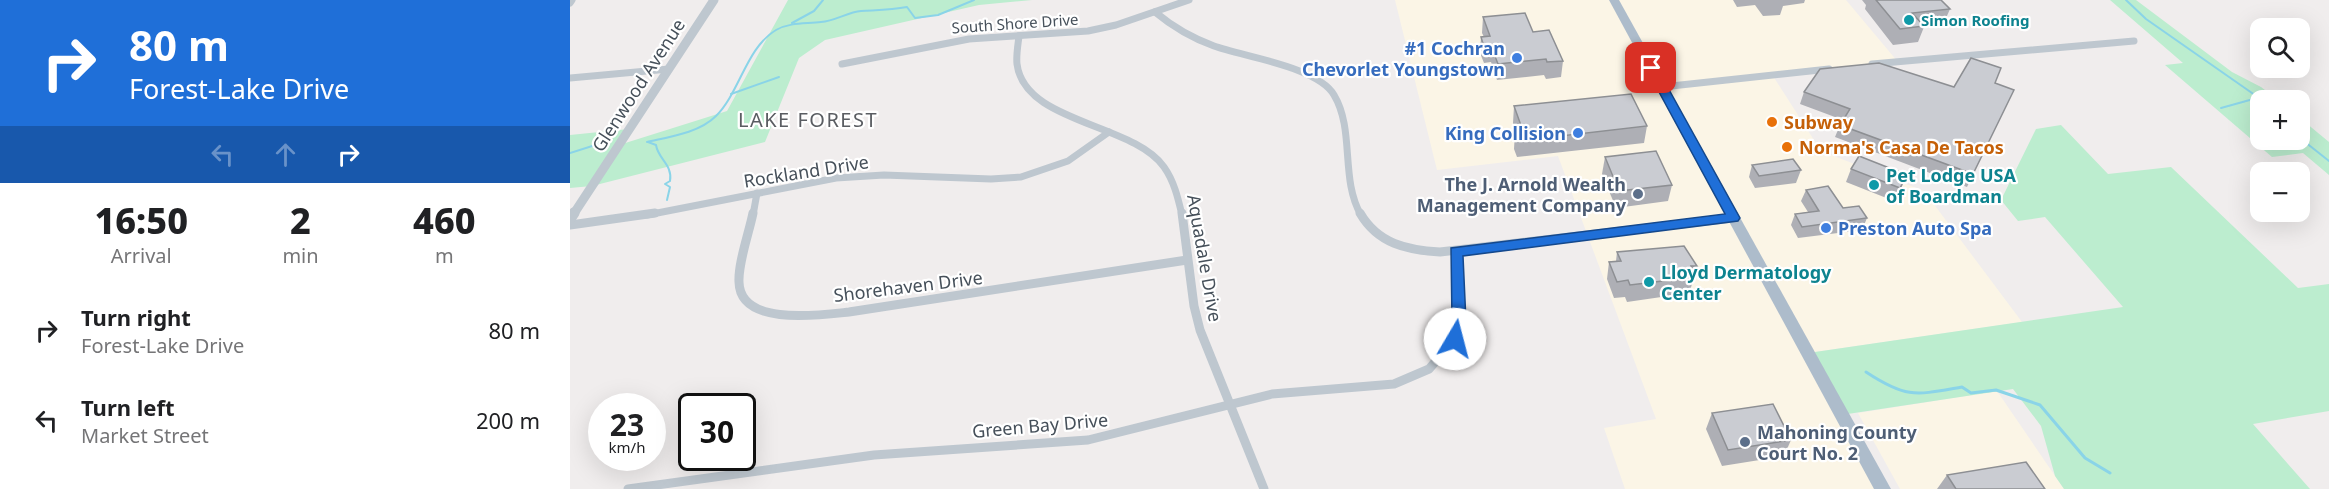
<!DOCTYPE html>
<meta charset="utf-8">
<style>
:root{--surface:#fff;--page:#f6f6f6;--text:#202124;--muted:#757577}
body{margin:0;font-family:"Noto Sans",sans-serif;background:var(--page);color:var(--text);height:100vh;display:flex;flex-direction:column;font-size:22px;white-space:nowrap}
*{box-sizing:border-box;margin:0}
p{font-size:20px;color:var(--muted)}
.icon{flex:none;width:33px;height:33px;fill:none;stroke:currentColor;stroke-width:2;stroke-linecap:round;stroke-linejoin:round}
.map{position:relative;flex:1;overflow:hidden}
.side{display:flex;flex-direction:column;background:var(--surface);width:570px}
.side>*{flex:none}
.guide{background:#1f6fd8;color:#fff;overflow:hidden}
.controls{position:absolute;left:1680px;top:18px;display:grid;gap:12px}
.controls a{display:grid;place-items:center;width:60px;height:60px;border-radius:12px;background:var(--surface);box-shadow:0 6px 24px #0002;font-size:30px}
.speed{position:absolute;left:18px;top:393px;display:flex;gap:12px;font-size:30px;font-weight:700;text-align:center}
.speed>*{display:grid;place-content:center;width:78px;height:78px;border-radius:50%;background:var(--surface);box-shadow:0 6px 24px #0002;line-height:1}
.speed small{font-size:15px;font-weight:400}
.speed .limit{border:3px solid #111;border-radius:9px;background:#fff;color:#111}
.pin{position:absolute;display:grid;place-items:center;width:51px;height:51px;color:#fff;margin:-26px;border-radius:12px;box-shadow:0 3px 9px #0006}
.me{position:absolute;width:66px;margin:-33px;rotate:8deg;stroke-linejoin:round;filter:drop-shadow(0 0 4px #0008)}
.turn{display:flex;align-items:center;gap:21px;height:126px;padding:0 30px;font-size:27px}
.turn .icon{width:78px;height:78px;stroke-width:2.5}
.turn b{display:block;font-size:42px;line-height:51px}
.lanes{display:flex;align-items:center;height:57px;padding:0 30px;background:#0003;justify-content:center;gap:30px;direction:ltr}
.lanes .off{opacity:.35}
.eta{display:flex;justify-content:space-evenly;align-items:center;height:102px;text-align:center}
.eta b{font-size:36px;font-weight:800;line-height:42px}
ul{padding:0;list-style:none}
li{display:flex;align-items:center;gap:18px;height:90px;padding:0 30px}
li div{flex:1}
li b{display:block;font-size:22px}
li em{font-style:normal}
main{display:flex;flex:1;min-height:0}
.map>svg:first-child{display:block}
.commercial{fill:#fbf5e6}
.green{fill:#bcedcf}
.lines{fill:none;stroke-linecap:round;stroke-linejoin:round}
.stream-far1{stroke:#8ad4e8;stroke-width:2}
.stream{stroke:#8ad4e8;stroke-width:3}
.minor-far1{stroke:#bec7cf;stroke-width:7}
.minor{stroke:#bec7cf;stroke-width:9}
.tertiary-far1{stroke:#bec7cf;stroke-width:9}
.tertiary{stroke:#bec7cf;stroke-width:11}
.primary{fill:#adbccb;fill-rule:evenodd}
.wall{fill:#aeafb5}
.shaded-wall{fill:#8d8f93}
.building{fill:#caccd2;stroke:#8d8f93;stroke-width:1.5}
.route{fill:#1f6fd8;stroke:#14488c;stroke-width:1.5}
.culture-dot{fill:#0f9aa8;stroke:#fff;stroke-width:2}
.shop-dot{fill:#3f7fe0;stroke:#fff;stroke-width:2}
.food-dot{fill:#e8710a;stroke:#fff;stroke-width:2}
.service-dot{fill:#5c6f8a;stroke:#fff;stroke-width:2}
.labels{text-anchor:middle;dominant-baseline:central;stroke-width:4.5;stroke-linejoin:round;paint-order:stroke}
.far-culture-label{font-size:15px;font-weight:bold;fill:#0d838f;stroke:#fff;text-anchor:start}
.far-street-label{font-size:15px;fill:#46505a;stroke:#fff}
.shop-label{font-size:18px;font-weight:bold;fill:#366cbe;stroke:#fff;text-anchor:end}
.street-label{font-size:18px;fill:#46505a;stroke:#fff}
.food-label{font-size:18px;font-weight:bold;fill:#c56008;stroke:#fff;text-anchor:start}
.culture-label{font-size:18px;font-weight:bold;fill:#0d838f;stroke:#fff;text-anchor:start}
.service-label{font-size:18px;font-weight:bold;fill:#4e5e75;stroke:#fff;text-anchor:end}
.neighbourhood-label{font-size:20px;letter-spacing:1.5px;fill:#5a5d62;stroke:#fff}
</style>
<main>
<section class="side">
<div class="guide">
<div class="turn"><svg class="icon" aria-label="right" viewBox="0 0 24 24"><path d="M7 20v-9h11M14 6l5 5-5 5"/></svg><div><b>80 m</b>Forest-Lake Drive</div></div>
<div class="lanes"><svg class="icon off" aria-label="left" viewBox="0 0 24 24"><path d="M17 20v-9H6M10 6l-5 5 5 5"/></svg><svg class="icon off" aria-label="ahead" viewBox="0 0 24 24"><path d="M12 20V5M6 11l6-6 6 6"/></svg><svg class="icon" aria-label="right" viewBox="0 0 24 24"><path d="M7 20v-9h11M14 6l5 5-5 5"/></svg></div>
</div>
<div class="eta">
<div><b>16:50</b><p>Arrival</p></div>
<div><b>2</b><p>min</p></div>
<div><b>460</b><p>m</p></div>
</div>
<ul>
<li><svg class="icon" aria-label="right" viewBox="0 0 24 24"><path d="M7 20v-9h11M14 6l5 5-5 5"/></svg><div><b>Turn right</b><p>Forest-Lake Drive</p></div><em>80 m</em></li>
<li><svg class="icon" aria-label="left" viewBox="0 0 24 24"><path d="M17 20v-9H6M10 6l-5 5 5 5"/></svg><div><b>Turn left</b><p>Market Street</p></div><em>200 m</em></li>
</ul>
</section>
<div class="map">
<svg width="1759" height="489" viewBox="0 0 1759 489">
<rect width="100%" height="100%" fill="#f0eded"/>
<g class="commercial">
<path d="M 825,0 L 1276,0 L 1328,62 L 1203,76 L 1251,151 L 1354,191 L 1452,322 L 1238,353 L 1313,489 L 1055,489 L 1034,428 L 1086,419 L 988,156 L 867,170 Z"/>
<path d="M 1427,391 L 1494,489 L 1330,489 L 1288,413 Z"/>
</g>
<g class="green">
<path d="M 218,0 L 462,0 L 409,5 L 255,40 L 229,58 L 195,142 L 22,186 L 0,188 L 0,135 L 59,129 L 49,145 L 157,111 Z"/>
<path d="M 1540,0 L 1566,0 L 1662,72 L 1691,87 L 1708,100 L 1690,100 L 1690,140 L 1730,140 L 1730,118 L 1759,142 L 1759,175 L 1733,153 L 1702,157 L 1595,65 L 1613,63 Z"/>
<path d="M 1491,125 L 1538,174 L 1601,167 L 1728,288 L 1759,284 L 1759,411 L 1683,424 L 1740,489 L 1494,489 L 1485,476 L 1471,426 L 1443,389 L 1271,415 L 1238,353 L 1553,307 L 1475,217 L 1448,221 L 1431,200 L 1466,129 Z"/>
</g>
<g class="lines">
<g class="stream-far1">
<path d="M 1556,0 L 1576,19 L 1692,100"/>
<path d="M 222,23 L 244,11 L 253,0"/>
<path d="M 161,94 L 209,77"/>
<path d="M 1651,108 L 1687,98"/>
<path d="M 1730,138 L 1759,161"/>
<path d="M 77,142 C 99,137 129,133 146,116 C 170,92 176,48 206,30 C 220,22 236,24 251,22 C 265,21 278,12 291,11 C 307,10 321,10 337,7 L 345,18 L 368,15 L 404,0"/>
<path d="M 78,142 L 86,145 C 88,159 103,165 100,181 L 95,184 L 100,187 L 97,200"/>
<path d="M 0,153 L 38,141"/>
</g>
<path class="stream" d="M 1296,372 C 1337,399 1346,395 1392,387 L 1401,393 L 1426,390 L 1470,405 L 1515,458 L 1540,473"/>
<g class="minor-far1">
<path d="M 0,3 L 2,0"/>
<path d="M 585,12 C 603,27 622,38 644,46 C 675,57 748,67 764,95 C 785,130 770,179 791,215"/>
<path d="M 449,36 C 448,45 446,55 447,64 C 454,123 563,123 594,167 C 604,181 608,198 612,215"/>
<path d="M 272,64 L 399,39 L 518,31 L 546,25 L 619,0"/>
<path d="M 1302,64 L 1564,41"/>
<path d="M 0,78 L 99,69"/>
<path d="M 1092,87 L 1259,69"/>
<path d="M 77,215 L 266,178 L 314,175 L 421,179 L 451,177 L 498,161 L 539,132"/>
<path d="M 183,215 L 187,193"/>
</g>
<g class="minor">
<path d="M 183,213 C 179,233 168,263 169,282 C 170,327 251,315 279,312 L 617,260"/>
<path d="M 612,213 L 624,306 L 630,330 L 694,489"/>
<path d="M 790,213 C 808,244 837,250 870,252 L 1163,218"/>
<path d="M 0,225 L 85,213"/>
<path d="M 58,489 L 304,455 L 518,440 L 702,394 L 824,384 L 859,369 L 880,345 L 888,316 L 886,252"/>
</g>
<path class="tertiary-far1" d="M 3,215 L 144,0"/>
<path class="tertiary" d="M 0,219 L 4,213"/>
<path class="primary" d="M 1039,0 L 1049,0 L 1321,489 L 1304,489 Z"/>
</g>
<g class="wall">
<path d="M 1163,0 L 1235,0 L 1234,3 L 1213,6 L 1210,15 L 1193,16 L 1185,5 L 1167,7 Z"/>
<path d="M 1292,0 L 1371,0 L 1380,9 L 1373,25 L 1354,27 L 1348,42 L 1323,45 L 1295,9 L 1296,5 Z"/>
<path d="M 913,17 L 963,32 L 993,61 L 991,77 L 976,79 L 974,75 L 927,80 L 921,62 L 914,63 L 910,53 L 911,37 L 914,37 L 912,33 Z"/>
<path d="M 1425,83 L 1403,174 L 1397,187 L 1265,137 L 1270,125 L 1273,120 L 1230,104 L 1234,92 L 1384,87 Z"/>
<path d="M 944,106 L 1077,126 L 1074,143 L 947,157 L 944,149 L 945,132 L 946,132 L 943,123 Z"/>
<path d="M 1035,157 L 1102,185 L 1098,201 L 1046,208 L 1032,174 Z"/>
<path d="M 1182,165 L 1231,170 L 1226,183 L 1185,188 L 1179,177 Z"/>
<path d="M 1281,169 L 1337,175 L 1324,201 L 1276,182 Z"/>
<path d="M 1236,190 L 1273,208 L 1297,218 L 1292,230 L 1228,238 L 1221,225 L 1225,214 L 1238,212 L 1231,201 Z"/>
<path d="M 1047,252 L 1127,266 L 1120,291 L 1113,292 L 1112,294 L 1057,302 L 1055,297 L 1044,298 L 1037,279 L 1039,262 L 1046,261 Z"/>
<path d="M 1142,413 L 1221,440 L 1214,456 L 1152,466 L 1136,429 Z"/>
<path d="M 1377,475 L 1475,489 L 1367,489 Z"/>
</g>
<path class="shaded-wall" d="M 1337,175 L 1331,188 L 1324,201 L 1330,188 Z"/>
<g class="building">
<path d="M 1306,0 L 1371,0 L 1380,9 L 1342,13 L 1354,26 L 1330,29 Z"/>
<path d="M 955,13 L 963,32 L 979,30 L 993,61 L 977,62 L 976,59 L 928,64 L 921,46 L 914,47 L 911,37 L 920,36 L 913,17 Z"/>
<path d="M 1401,58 L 1431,68 L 1425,83 L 1444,90 L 1403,174 L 1270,125 L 1280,109 L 1234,92 L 1250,69 L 1309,63 L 1384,87 Z"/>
<path d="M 1061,94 L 1077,126 L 948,141 L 945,132 L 953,131 L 944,106 Z"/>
<path d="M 1086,151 L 1102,185 L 1049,191 L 1035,157 Z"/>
<path d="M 1289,156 L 1337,175 L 1330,188 L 1281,169 Z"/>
<path d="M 1223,159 L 1231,170 L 1189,176 L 1182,165 Z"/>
<path d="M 1258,186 L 1273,208 L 1289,206 L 1297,218 L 1232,227 L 1225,214 L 1249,211 L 1236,190 Z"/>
<path d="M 1114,246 L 1127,266 L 1121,266 L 1125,274 L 1116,275 L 1117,278 L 1060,285 L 1058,280 L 1047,282 L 1039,262 L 1051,261 L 1047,252 Z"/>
<path d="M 1203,404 L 1221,440 L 1158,450 L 1142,413 Z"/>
<path d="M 1456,462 L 1475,489 L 1386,489 L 1377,475 Z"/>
</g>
<path class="route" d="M 1081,64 L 1087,68 L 1170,218 L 1168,221 L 893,256 L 896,322 L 890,344 L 879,344 L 877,339 L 882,322 L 881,248 L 1155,214 L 1076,68 Z"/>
<g class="culture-dot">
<circle cx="1339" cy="20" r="6"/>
<circle cx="1304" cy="185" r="6"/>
<circle cx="1079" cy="282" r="6"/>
</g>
<g class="shop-dot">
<circle cx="947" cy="58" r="6"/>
<circle cx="1008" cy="133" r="6"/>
<circle cx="1256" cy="228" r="6"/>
</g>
<g class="food-dot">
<circle cx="1202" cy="122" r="6"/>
<circle cx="1217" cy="147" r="6"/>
</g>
<g class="service-dot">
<circle cx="1068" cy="194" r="6"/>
<circle cx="1175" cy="442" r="6"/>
</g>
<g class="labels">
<g class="far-culture-label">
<text x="1351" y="20">Simon Roofing</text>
</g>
<g class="far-street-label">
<text transform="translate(445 23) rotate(-4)">South Shore Drive</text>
</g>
<g class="shop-label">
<text x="935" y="48">#1 Cochran<tspan x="935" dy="21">Chevorlet Youngstown</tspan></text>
<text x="996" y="133">King Collision</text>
<text x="1268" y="228" text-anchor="start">Preston Auto Spa</text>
</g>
<g class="street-label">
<text transform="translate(68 85) rotate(-57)">Glenwood Avenue</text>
<text transform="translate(236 171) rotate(-9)">Rockland Drive</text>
<text transform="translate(635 258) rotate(80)">Aquadale Drive</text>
<text transform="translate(338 286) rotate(-7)">Shorehaven Drive</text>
<text transform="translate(470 425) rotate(-5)">Green Bay Drive</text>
</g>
<g class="food-label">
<text x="1214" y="122">Subway</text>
<text x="1229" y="147">Norma's Casa De Tacos</text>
</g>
<g class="culture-label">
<text x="1316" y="175">Pet Lodge USA<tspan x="1316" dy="21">of Boardman</tspan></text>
<text x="1091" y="272">Lloyd Dermatology<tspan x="1091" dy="21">Center</tspan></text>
</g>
<g class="service-label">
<text x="1056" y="184">The J. Arnold Wealth<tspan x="1056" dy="21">Management Company</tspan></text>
<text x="1187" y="432" text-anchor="start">Mahoning County<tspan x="1187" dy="21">Court No. 2</tspan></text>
</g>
<g class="neighbourhood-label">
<text x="238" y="119">LAKE FOREST</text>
</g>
</g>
</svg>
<div class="controls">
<a><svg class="icon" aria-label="search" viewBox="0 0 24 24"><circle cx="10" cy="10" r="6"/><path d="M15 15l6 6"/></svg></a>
<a>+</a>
<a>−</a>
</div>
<div class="speed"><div>23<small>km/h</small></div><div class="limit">30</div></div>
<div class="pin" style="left:1081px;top:68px;background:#d93025"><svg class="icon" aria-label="arrive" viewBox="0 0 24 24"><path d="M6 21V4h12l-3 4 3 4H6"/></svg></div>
<svg class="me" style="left:885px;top:339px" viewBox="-20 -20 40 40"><circle r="19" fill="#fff"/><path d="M0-13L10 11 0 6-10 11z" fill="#1f6fd8"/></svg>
</div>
</main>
